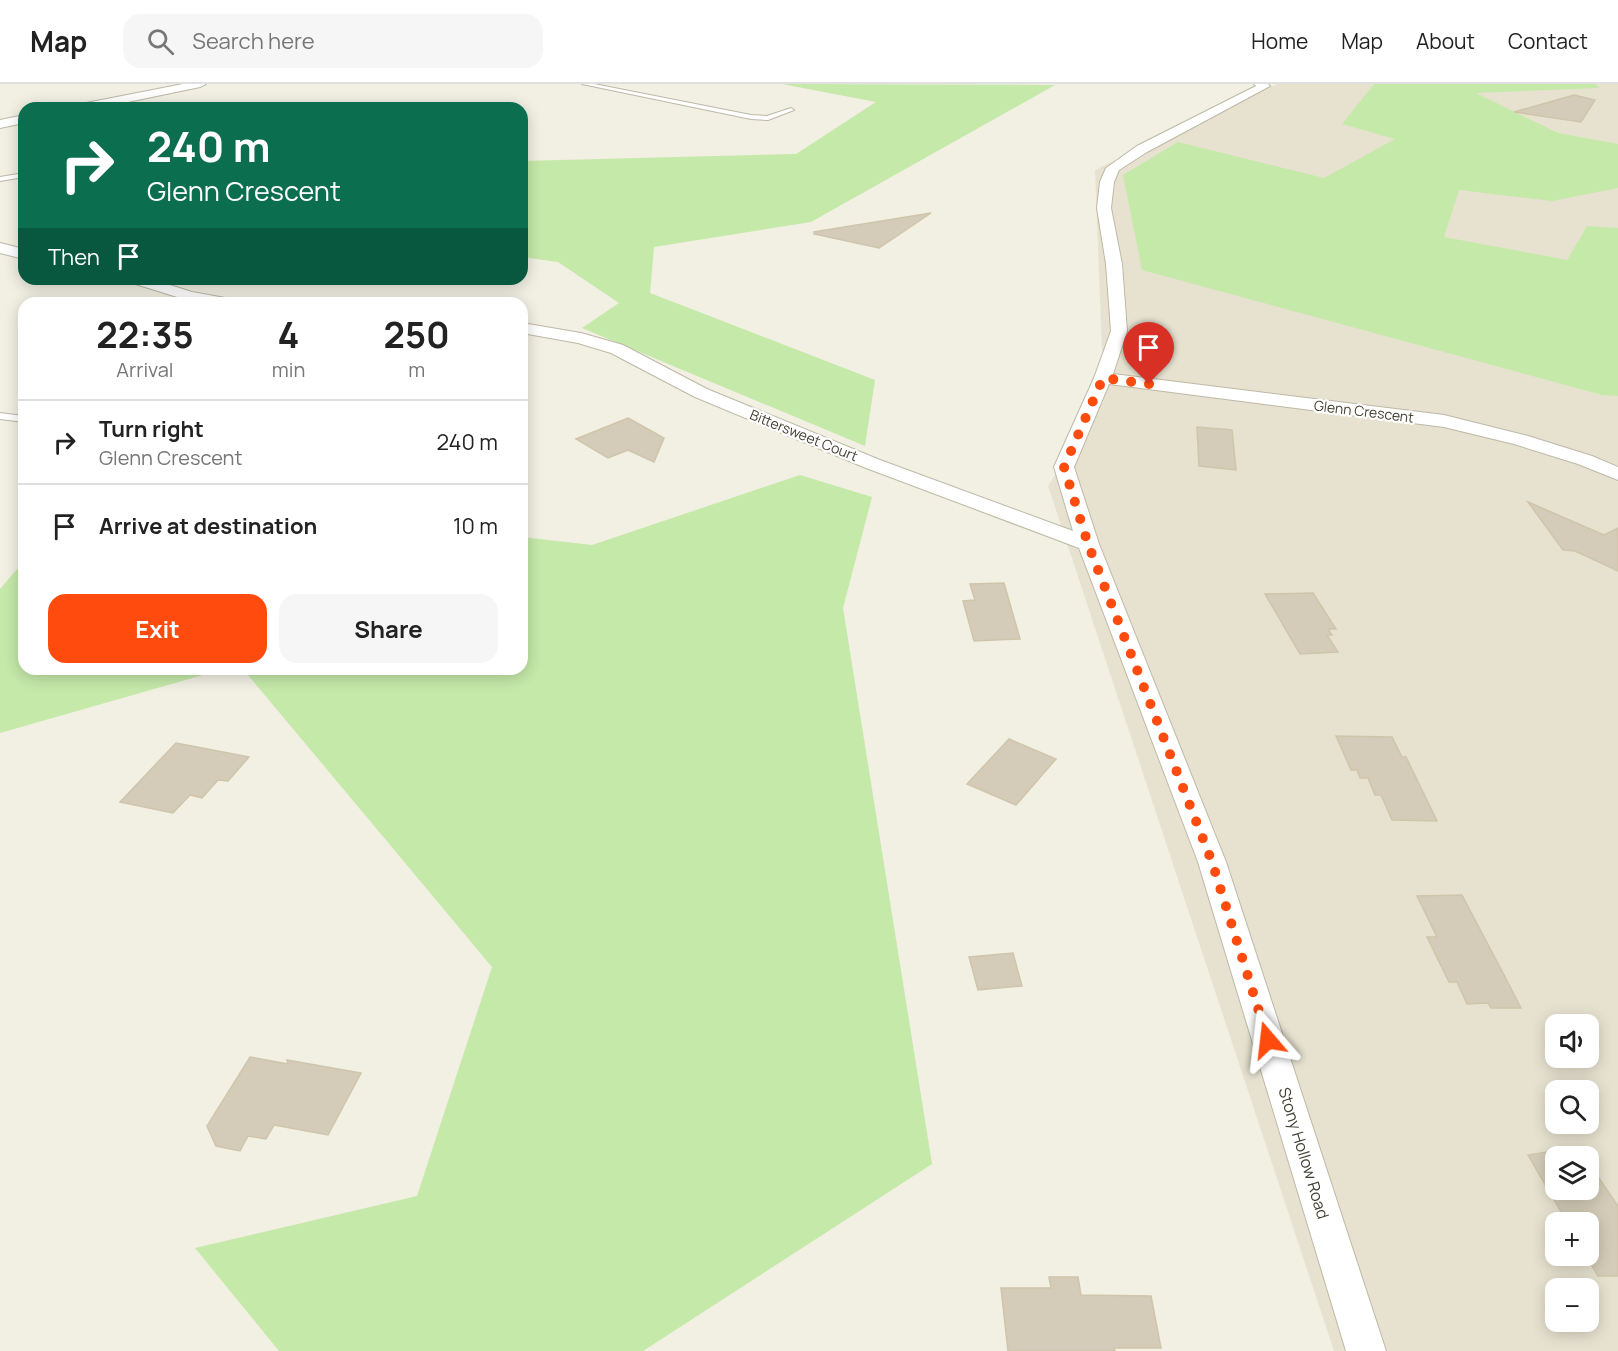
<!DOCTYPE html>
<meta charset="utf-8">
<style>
:root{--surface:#fff;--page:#f6f6f6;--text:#222;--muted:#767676;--line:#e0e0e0;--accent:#ff4b0d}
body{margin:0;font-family:Manrope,sans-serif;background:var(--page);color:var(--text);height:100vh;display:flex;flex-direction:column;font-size:22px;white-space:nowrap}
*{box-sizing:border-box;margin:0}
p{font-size:20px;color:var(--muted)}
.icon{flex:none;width:33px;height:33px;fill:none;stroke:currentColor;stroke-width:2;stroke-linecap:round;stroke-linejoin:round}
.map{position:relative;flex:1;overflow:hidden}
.side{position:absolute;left:18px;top:213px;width:510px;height:378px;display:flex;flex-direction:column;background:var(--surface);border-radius:18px;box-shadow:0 3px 15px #0003}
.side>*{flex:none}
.top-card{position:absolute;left:18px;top:18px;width:510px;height:183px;border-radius:18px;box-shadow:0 3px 15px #0003;background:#0b6e4f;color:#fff;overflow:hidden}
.fabs{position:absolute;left:1545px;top:930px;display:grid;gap:12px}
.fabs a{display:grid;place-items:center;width:54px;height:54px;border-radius:12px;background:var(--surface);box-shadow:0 3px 15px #0003;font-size:30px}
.pin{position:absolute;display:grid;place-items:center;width:51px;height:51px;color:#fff;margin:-62px -26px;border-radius:50% 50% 50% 0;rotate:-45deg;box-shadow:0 0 6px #0007}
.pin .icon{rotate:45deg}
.me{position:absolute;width:66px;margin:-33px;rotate:343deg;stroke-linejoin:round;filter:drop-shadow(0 0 4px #0008)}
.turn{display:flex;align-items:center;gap:21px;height:126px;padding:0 30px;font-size:27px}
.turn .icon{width:78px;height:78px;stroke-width:2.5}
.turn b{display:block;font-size:42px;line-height:51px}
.then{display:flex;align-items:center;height:57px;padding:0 30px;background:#0003;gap:12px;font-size:22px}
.eta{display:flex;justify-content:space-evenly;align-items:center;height:102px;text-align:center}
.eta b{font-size:36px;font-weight:700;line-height:42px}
.button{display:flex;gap:12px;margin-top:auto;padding:12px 30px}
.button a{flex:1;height:69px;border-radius:18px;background:var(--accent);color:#fff;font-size:24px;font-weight:700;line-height:69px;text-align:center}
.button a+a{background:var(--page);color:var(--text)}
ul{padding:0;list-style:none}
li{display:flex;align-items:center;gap:18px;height:84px;padding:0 30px;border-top:2px solid var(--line)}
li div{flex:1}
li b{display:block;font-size:22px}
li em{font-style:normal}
header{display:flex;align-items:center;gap:36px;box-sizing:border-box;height:84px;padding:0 30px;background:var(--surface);border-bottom:2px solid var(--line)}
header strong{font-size:28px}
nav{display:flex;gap:33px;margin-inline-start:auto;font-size:21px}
.search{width:420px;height:54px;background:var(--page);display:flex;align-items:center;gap:15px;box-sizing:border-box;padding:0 21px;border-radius:18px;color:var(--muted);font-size:22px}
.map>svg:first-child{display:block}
.residential{fill:#e7e2d0;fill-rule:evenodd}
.green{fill:#c5e9a9}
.building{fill:#d4ccb8;stroke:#cfc5ab;stroke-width:1.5}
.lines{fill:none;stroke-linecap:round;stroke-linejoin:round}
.lane-casing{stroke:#beb8a5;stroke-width:2}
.street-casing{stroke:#beb8a5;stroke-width:2}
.lane{fill:#fff;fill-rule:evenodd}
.street{fill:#fff;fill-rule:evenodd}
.route{stroke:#ff4b0d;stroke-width:10;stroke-dasharray:0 18}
.labels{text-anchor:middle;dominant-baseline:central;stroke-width:4.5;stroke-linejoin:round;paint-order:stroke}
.far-street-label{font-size:14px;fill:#443f33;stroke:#fff}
.street-label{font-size:16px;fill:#443f33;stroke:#fff}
</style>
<header>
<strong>Map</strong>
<div class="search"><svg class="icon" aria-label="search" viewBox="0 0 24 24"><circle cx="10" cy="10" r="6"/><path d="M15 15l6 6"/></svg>Search here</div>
<nav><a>Home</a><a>Map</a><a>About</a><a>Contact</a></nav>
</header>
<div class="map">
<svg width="1618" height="1267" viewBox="0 0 1618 1267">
<rect width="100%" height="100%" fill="#f2efe3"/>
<path class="residential" d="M 1277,0 L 1618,0 L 1618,1267 L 1334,1267 L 1048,402 L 1104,317 L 1095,86 ZM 1556,940 L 1588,940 L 1588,974 L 1556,974 ZM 1556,1006 L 1588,1006 L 1588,1040 L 1556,1040 ZM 1556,1072 L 1588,1072 L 1588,1106 L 1556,1106 ZM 1556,1138 L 1588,1138 L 1588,1172 L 1556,1172 ZM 1556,1204 L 1588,1204 L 1588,1238 L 1556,1238 Z"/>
<g class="green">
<path d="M 782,0 L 1055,1 L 811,138 L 654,163 L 650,209 L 875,296 L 865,362 L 582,244 L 619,219 L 558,178 L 522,173 L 522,77 L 796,70 L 876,18 Z"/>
<path d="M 1374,0 L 1595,0 L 1600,4 L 1476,9 L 1558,49 L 1618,60 L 1618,104 L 1552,117 L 1459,106 L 1444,153 L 1567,176 L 1587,142 L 1618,144 L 1618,312 L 1602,311 L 1142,186 L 1123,91 L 1178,58 L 1324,94 L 1395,55 L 1342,40 Z"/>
<path d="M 800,391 L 872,413 L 843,524 L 932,1080 L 643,1267 L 279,1267 L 195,1164 L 417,1112 L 492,883 L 243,585 L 522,585 L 522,453 L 592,461 Z"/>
<path d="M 24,477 L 24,585 L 224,585 L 0,649 L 0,505 Z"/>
</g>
<g class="building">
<path d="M 1574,11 L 1595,16 L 1581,38 L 1514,28 Z"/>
<path d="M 931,129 L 879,164 L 814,150 L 814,148 Z"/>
<path d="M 628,334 L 664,354 L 654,378 L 628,366 L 608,374 L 576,355 Z"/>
<path d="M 1197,343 L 1232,346 L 1236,386 L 1199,382 Z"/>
<path d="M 1528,418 L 1604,451 L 1618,444 L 1618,487 L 1575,467 L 1563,466 Z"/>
<path d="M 1004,499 L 1020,555 L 974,557 L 963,517 L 975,516 L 970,500 Z"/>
<path d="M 1313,509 L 1336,545 L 1328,545 L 1332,551 L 1327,551 L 1338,568 L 1300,570 L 1265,510 Z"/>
<path d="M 1336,652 L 1392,653 L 1402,673 L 1406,673 L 1437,737 L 1392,736 L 1381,711 L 1375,711 L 1368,694 L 1360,694 L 1357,686 L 1351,686 Z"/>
<path d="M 1009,655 L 1056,675 L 1016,721 L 967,700 Z"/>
<path d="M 176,659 L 249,673 L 228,697 L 218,696 L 202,714 L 190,711 L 173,729 L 120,718 Z"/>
<path d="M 1462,811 L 1503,889 L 1521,924 L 1491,924 L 1488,919 L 1467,920 L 1457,898 L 1449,898 L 1427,853 L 1437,853 L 1417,812 Z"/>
<path d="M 1013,869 L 1022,902 L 978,906 L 969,873 Z"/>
<path d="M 250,973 L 288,980 L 287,976 L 361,989 L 328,1051 L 274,1041 L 266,1055 L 248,1052 L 240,1067 L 216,1062 L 207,1042 Z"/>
<path d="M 1578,1063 L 1585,1072 L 1556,1072 L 1556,1106 L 1588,1106 L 1588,1078 L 1618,1122 L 1618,1192 L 1598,1192 L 1586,1172 L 1588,1172 L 1588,1138 L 1567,1138 L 1528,1071 Z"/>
<path d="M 1049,1193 L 1078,1193 L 1081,1211 L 1151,1212 L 1161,1264 L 1114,1264 L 1115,1267 L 1008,1267 L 1001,1204 L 1051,1204 Z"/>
</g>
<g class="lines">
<defs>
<g id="lane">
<path d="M 582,0 L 594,0 L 751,31 L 767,32 L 791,24 L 794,26 L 768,36 L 751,35 Z"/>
<path d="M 24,89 L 24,93 L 0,97 L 0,93 Z"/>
<path d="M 0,329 L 24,332 L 24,338 L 0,335 Z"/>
</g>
<g id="street">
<path d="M 183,0 L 206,0 L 200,3 L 99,24 L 75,24 L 81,20 Z"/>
<path d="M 1254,0 L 1268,0 L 1270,2 L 1147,68 L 1119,86 L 1114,98 L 1111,124 L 1122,180 L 1127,247 L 1113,290 L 1444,331 L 1528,352 L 1592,372 L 1618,383 L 1618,396 L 1578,380 L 1514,360 L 1444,343 L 1109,300 L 1074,383 L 1099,460 L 1226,778 L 1386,1267 L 1346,1267 L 1198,778 L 1079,464 L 866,384 L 695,313 L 611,269 L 578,259 L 522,249 L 522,239 L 581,249 L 623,261 L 707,305 L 880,376 L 1073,447 L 1054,383 L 1094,294 L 1111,247 L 1106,180 L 1097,124 L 1100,98 L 1106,84 L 1137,62 L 1256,2 Z"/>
<path d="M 24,31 L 24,39 L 0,44 L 0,36 Z"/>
<path d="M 0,159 L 24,165 L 24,175 L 0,169 Z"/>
<path d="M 127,195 L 151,195 L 192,208 L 236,216 L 238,219 L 190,217 L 129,198 Z"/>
</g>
</defs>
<use href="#lane" class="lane-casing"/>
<use href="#street" class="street-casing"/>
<use href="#lane" class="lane"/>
<use href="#street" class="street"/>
</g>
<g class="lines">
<path class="route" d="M 1149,300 L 1103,294 L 1064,383 L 1088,460 L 1212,778 L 1268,956"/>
</g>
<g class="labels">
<g class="far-street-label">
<text transform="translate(1364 327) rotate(7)">Glenn Crescent</text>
<text transform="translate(804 351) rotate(22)">Bittersweet Court</text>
</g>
<g class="street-label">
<text transform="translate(1304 1069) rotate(73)">Stony Hollow Road</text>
</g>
</g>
</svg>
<div class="fabs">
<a><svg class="icon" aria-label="sound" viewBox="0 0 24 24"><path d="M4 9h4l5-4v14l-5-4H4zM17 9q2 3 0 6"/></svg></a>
<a><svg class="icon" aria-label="search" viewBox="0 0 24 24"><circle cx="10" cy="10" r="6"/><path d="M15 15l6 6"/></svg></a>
<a><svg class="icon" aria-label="layers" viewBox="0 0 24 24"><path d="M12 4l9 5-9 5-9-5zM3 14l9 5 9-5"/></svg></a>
<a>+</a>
<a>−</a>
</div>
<div class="pin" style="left:1149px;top:300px;background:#d93025"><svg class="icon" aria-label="arrive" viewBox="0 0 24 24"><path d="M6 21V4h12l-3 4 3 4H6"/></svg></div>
<svg class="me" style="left:1268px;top:956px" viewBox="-20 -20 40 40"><path d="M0-17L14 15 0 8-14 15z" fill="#ff4b0d" stroke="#fff" stroke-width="4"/></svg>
<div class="top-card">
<div class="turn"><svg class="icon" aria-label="right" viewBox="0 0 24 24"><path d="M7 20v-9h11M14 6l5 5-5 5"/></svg><div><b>240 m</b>Glenn Crescent</div></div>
<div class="then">Then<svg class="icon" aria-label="arrive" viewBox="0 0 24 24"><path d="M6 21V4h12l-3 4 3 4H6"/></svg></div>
</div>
<section class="side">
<div class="eta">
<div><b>22:35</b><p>Arrival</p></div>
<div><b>4</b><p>min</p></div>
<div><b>250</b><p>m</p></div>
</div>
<ul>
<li><svg class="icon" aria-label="right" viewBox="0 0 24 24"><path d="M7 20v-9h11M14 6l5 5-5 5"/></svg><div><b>Turn right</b><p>Glenn Crescent</p></div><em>240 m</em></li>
<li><svg class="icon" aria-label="arrive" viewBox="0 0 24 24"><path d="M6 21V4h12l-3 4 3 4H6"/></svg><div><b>Arrive at destination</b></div><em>10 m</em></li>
</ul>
<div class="button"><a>Exit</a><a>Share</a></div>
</section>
</div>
